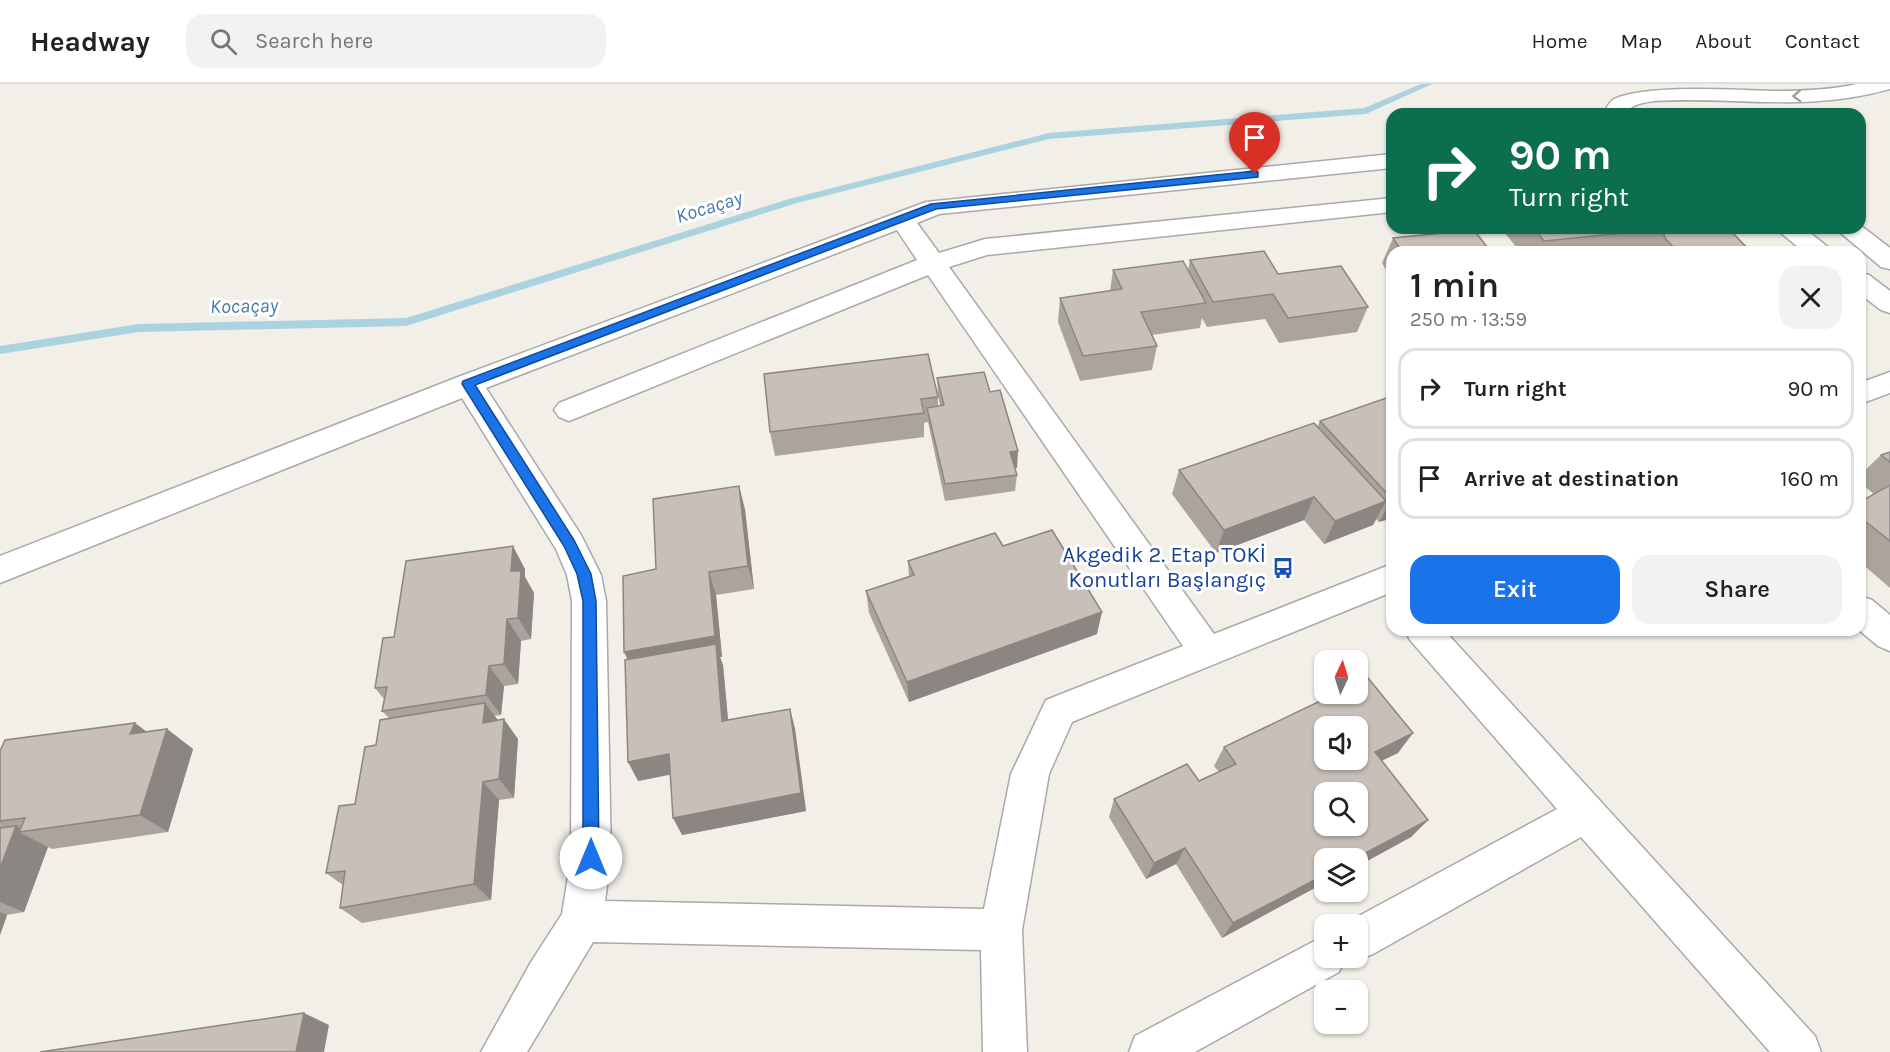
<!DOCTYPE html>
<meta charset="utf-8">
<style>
:root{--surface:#fff;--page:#f2f2f2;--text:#222;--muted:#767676;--line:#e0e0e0;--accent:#1a73e8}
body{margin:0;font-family:Karla,sans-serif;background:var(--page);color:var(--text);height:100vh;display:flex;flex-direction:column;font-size:22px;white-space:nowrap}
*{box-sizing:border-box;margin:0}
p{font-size:20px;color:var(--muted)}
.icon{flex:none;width:33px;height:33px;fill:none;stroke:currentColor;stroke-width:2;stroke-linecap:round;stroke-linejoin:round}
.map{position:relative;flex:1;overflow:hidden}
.side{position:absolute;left:1386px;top:162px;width:480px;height:390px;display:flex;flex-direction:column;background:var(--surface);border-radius:18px;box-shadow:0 2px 4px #0004}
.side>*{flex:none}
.guide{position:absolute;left:1386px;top:24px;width:480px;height:126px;border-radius:18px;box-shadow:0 2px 4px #0004;background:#0b6e4f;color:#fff;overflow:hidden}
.needle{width:39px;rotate:4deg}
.tools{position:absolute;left:1314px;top:566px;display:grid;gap:12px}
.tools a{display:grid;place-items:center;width:54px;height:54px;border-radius:12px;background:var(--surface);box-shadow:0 2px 4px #0004;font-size:30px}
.pin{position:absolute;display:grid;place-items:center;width:51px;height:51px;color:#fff;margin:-62px -26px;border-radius:50% 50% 50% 0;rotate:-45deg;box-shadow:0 0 6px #0007}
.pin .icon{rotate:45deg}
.me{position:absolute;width:66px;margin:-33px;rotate:0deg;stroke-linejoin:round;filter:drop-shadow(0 0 4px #0008)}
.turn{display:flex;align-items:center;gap:21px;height:126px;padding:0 24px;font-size:27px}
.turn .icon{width:78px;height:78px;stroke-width:2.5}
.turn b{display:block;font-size:42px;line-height:51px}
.round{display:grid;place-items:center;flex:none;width:63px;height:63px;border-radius:18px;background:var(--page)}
.summary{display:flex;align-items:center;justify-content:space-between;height:102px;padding:0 24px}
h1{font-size:36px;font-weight:600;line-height:45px}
.primary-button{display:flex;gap:12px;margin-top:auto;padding:12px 24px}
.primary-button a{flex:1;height:69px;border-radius:18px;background:var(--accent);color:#fff;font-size:24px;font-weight:600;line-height:69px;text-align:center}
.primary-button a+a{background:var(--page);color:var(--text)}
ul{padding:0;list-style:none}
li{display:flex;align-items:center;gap:18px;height:81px;margin:0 12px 9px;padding:0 12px;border:3px solid var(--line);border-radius:18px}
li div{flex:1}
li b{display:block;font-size:22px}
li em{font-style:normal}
header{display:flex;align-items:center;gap:36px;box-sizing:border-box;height:84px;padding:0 30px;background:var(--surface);border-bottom:2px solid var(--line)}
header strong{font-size:28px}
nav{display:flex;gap:33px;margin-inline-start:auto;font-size:21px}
.search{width:420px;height:54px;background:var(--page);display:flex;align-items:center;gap:15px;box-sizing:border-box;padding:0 21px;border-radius:18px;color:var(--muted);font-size:22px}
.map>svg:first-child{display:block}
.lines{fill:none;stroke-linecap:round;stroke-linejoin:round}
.stream{fill:#aad3df;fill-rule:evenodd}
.minor-casing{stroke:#a9a9a9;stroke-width:3}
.minor{fill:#fff;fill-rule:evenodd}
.wall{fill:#aba49e}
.shaded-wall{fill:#8b8681}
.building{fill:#c7bfb8;stroke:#8b8681;stroke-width:1.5;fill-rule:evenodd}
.oneway{stroke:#9c9c9c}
.route{fill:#1a73e8;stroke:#114b97;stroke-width:1.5}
.labels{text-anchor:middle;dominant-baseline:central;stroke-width:6;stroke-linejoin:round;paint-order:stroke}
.far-water-label{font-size:20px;font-style:italic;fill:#4a7aab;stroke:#fff}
.transit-label{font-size:22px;fill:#164399;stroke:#fff;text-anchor:end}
</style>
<header>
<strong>Headway</strong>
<div class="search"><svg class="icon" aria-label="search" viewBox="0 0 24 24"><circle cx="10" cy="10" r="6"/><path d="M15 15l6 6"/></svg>Search here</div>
<nav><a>Home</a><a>Map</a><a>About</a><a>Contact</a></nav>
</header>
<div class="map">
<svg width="1890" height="968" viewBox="0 0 1890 968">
<rect width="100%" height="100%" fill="#f2efe9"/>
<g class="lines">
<path class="stream" d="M 1421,0 L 1432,0 L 1366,30 L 1049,55 L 797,119 L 406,242 L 139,248 L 0,270 L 0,262 L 139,240 L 406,234 L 789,115 L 1049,49 L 1364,24 Z"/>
<defs>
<g id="minor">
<path d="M 1857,0 L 1890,0 L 1890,5 C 1805,29 1738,12 1654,17 C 1643,19 1631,20 1625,30 L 1603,30 C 1606,25 1609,18 1614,15 C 1647,0 1734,6 1774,7 C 1802,7 1830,6 1857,0 Z"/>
<path d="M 1392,70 L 1392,84 L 939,130 L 917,139 L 939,169 L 985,155 L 1392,114 L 1392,128 L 987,171 L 949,183 L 1214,550 L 1392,480 L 1392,508 L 1072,638 L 1049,690 L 1022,846 L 1027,968 L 983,968 L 981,866 L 593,858 L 527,968 L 481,968 L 531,878 L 562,830 L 571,774 L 572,517 L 567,491 L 556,465 L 462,314 L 0,499 L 0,472 L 458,293 L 926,118 ZM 897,146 L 917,176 L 559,319 L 554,326 L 559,333 L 569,337 L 579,333 L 928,191 L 1183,562 L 1046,616 L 1011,690 L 984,825 L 605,817 L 611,774 L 606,517 L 601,491 L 581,451 L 486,304 Z"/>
<path d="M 1860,141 L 1890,164 L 1890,185 L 1881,183 L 1835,144 L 1860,144 Z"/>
<path d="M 1775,144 L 1804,144 L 1834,168 L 1804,168 Z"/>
<path d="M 1860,189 L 1869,191 L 1890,207 L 1890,229 L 1881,226 L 1860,210 Z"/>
<path d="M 1890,288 L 1890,309 L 1860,320 L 1860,299 Z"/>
<path d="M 1860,512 L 1872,516 L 1890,531 L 1890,567 L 1878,562 L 1859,546 Z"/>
<path d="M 1405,546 L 1444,546 L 1815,952 L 1821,968 L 1770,968 L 1581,753 L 1373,870 L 1358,876 L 1351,873 L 1358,873 L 1358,840 L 1344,840 L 1557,725 L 1410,556 Z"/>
<path d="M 1324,852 L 1324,873 L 1345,873 L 1339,888 L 1195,968 L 1129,968 L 1135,952 Z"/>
</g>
</defs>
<use href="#minor" class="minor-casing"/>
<use href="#minor" class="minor"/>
</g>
<g class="wall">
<path d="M 1501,144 L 1728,144 L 1751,168 L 1652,168 L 1651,165 L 1649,168 L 1520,168 Z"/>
<path d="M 1393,154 L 1491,168 L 1392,168 L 1392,195 L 1382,179 Z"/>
<path d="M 1190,176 L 1278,190 L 1368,223 L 1357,248 L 1279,259 L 1265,235 L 1207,243 L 1202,234 L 1200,244 L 1152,251 L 1157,262 L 1152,286 L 1080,297 L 1058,238 L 1060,214 L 1110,207 L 1113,186 L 1188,186 Z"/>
<path d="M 1392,200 L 1392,210 L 1389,206 Z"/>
<path d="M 764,290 L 938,313 L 938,322 L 940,322 L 938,311 L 937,294 L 990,308 L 1017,384 L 1015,384 L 1017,391 L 1015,407 L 945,417 L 928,338 L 924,339 L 924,353 L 775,372 L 770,348 Z"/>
<path d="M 1392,312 L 1392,434 L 1379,438 L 1376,435 L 1373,441 L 1324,460 L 1304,436 L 1216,469 L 1172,410 L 1179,386 L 1317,343 L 1320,337 Z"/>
<path d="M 1890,368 L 1890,504 L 1860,478 L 1860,418 L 1874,410 L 1860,399 L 1860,391 L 1881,371 Z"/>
<path d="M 739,402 L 745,426 L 754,505 L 716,511 L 722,573 L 720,573 L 723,581 L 728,636 L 790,625 L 795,645 L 806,727 L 682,751 L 670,690 L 638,697 L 628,576 L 624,568 L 656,485 Z"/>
<path d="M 908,477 L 1097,550 L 909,618 L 869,529 L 866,507 L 909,493 Z"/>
<path d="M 525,485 L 525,493 L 534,509 L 531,555 L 521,557 L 518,600 L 504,602 L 501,631 L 494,632 L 498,636 L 518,655 L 514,714 L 499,716 L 491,816 L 362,839 L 340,824 L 343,801 L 326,789 L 355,720 L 376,661 L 389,634 L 382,627 L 384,615 L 375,604 L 394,553 Z"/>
<path d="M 167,645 L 193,665 L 168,748 L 52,765 L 48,763 L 24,828 L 7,831 L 0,851 L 0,667 Z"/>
<path d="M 1224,663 L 1398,669 L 1381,677 L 1428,736 L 1411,753 L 1358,782 L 1358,774 L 1324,774 L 1324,799 L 1222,854 L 1176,780 L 1146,795 L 1109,733 L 1114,715 L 1199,697 L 1219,688 L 1214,682 Z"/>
</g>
<g class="shaded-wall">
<path d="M 1018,367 L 1017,384 L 1009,385 L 1010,368 Z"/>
<path d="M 739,402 L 745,426 L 754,505 L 748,482 Z"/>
<path d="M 1314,413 L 1304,436 L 1216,469 L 1224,446 Z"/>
<path d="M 1392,415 L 1392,434 L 1379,438 Z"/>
<path d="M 1386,417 L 1373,441 L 1324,460 L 1335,437 Z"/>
<path d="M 513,462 L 525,485 L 525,493 L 534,509 L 531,555 L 518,534 L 511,487 Z"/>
<path d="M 709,488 L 716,511 L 722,573 L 720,573 L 723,581 L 730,657 L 635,589 L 624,568 Z"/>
<path d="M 1102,528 L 1097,550 L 909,618 L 907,598 Z"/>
<path d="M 507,535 L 521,557 L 518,600 L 504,580 Z"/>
<path d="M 489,582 L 504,602 L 501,631 L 486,611 Z"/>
<path d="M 485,619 L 500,639 L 483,639 Z"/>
<path d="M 790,625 L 795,645 L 806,727 L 682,751 L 673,734 Z"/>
<path d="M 504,635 L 518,655 L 514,714 L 499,695 Z"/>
<path d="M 135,639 L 162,659 L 130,650 Z"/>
<path d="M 167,645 L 193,665 L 168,748 L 140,731 Z"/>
<path d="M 1413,649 L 1398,669 L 1360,687 L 1375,668 Z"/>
<path d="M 669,670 L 679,689 L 638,697 L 628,678 Z"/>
<path d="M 483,698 L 499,716 L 491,816 L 474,800 Z"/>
<path d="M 1428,736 L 1411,753 L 1358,782 L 1358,774 L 1356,774 Z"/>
<path d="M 16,742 L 26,747 L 19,748 L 48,763 L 24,828 L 0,818 L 0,784 Z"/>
<path d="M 1185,764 L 1176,780 L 1146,795 L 1154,779 Z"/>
<path d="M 1324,791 L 1324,799 L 1222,854 L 1233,839 Z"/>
<path d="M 0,828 L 7,831 L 0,851 Z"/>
<path d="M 304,929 L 329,941 L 324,968 L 296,968 Z"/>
</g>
<g class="building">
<path d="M 1534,144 L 1664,144 L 1664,145 L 1544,157 Z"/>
<path d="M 1664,144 L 1728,144 L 1751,168 L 1678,168 L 1665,154 L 1663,148 L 1664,145 Z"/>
<path d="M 1474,146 L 1491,168 L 1402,168 L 1393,154 Z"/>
<path d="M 1264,167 L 1278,190 L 1341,182 L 1368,223 L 1288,234 L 1273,210 L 1213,218 L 1190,176 Z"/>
<path d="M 1183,177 L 1206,219 L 1141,228 L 1157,262 L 1083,272 L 1060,214 L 1122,205 L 1113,186 Z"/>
<path d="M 928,270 L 938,313 L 921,315 L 924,329 L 770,348 L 764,290 Z"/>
<path d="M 984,288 L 990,308 L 1000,306 L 1018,367 L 1010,368 L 1017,391 L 945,400 L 927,324 L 944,321 L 937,294 Z"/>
<path d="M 1392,312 L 1392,415 L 1320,337 Z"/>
<path d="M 1314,339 L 1386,417 L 1335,437 L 1314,413 L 1224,446 L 1179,386 Z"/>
<path d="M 1890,368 L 1890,378 L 1881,371 Z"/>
<path d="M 1890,401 L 1890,457 L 1860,433 L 1860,418 Z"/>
<path d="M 739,402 L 748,482 L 709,488 L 715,552 L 624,568 L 623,492 L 656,485 L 653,415 Z"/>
<path d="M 1052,446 L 1102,528 L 907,598 L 866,507 L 914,491 L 908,477 L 995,449 L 1003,462 Z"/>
<path d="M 513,462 L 511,487 L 521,487 L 518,534 L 507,535 L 504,580 L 489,582 L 486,611 L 382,627 L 387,603 L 375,604 L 383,554 L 394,553 L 406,477 Z"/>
<path d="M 716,560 L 722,637 L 790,625 L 801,709 L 673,734 L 669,670 L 628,678 L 625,576 Z"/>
<path d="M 1368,594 L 1413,649 L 1375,668 L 1428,736 L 1356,774 L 1324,774 L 1324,791 L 1233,839 L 1185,764 L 1154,779 L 1114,715 L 1187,680 L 1199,697 L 1236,680 L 1224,663 L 1337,609 L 1358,609 L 1358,599 ZM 1324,642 L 1358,642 L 1358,675 L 1324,675 ZM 1324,708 L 1358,708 L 1358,741 L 1324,741 Z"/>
<path d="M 485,619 L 483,639 L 504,635 L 499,695 L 483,698 L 474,800 L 340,824 L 345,787 L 326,789 L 339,722 L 355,720 L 365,663 L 376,661 L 380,636 Z"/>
<path d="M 135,639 L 130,650 L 167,645 L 140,731 L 19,748 L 25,734 L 0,737 L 0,667 L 5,656 Z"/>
<path d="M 16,742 L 0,784 L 0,744 Z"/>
<path d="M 304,929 L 296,968 L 40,968 Z"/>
</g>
<defs><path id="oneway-chevron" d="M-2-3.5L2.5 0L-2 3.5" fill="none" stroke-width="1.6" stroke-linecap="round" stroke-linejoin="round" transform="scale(1.5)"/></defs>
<use class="oneway" href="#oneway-chevron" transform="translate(1797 12) rotate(178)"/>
<path class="route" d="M 1255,87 L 1258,88 L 1258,93 L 936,125 L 475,301 L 574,456 L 591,490 L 596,517 L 599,774 L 597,780 L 591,782 L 585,780 L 583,774 L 583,517 L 577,490 L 564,462 L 462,300 L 463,297 L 931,120 Z"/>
<defs>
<symbol id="bus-bare" viewBox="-9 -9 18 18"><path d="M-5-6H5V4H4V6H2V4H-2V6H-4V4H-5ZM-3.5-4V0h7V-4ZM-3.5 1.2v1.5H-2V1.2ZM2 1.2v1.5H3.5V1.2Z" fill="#1a4fb4" stroke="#fff" stroke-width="2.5" paint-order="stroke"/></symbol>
</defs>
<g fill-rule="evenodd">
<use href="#bus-bare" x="1268" y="469" width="30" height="30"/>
</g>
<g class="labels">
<g class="far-water-label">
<text transform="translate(709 123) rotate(-17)">Kocaçay</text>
<text transform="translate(244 222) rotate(-1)">Kocaçay</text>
</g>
<g class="transit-label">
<text x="1266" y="471">Akgedik 2. Etap TOKİ<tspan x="1266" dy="25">Konutları Başlangıç</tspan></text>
</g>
</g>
</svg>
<div class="tools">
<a><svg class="needle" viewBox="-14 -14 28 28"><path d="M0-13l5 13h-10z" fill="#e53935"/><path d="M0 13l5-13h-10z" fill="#767676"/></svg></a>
<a><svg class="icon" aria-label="sound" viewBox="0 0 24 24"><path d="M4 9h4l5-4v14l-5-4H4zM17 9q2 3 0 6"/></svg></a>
<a><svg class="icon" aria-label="search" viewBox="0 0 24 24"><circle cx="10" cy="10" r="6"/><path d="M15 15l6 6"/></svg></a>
<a><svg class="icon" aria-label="layers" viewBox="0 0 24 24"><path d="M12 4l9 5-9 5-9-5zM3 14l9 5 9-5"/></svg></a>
<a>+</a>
<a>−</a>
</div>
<div class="pin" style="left:1255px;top:90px;background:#d93025"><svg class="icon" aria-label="arrive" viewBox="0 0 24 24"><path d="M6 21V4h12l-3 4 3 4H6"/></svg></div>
<svg class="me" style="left:591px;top:774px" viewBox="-20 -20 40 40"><circle r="19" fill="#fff"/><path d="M0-13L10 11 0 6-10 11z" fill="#1a73e8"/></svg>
<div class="guide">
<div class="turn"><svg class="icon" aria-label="right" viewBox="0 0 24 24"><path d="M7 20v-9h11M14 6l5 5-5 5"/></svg><div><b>90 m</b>Turn right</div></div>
</div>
<section class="side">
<div class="summary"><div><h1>1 min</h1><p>250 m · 13:59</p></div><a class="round"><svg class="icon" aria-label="close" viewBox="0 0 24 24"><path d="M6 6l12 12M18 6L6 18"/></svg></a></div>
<ul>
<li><svg class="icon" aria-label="right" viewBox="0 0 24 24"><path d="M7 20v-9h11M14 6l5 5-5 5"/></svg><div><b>Turn right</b></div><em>90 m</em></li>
<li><svg class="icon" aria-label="arrive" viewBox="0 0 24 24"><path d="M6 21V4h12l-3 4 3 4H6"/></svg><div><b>Arrive at destination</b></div><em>160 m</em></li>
</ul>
<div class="primary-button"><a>Exit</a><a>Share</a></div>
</section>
</div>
